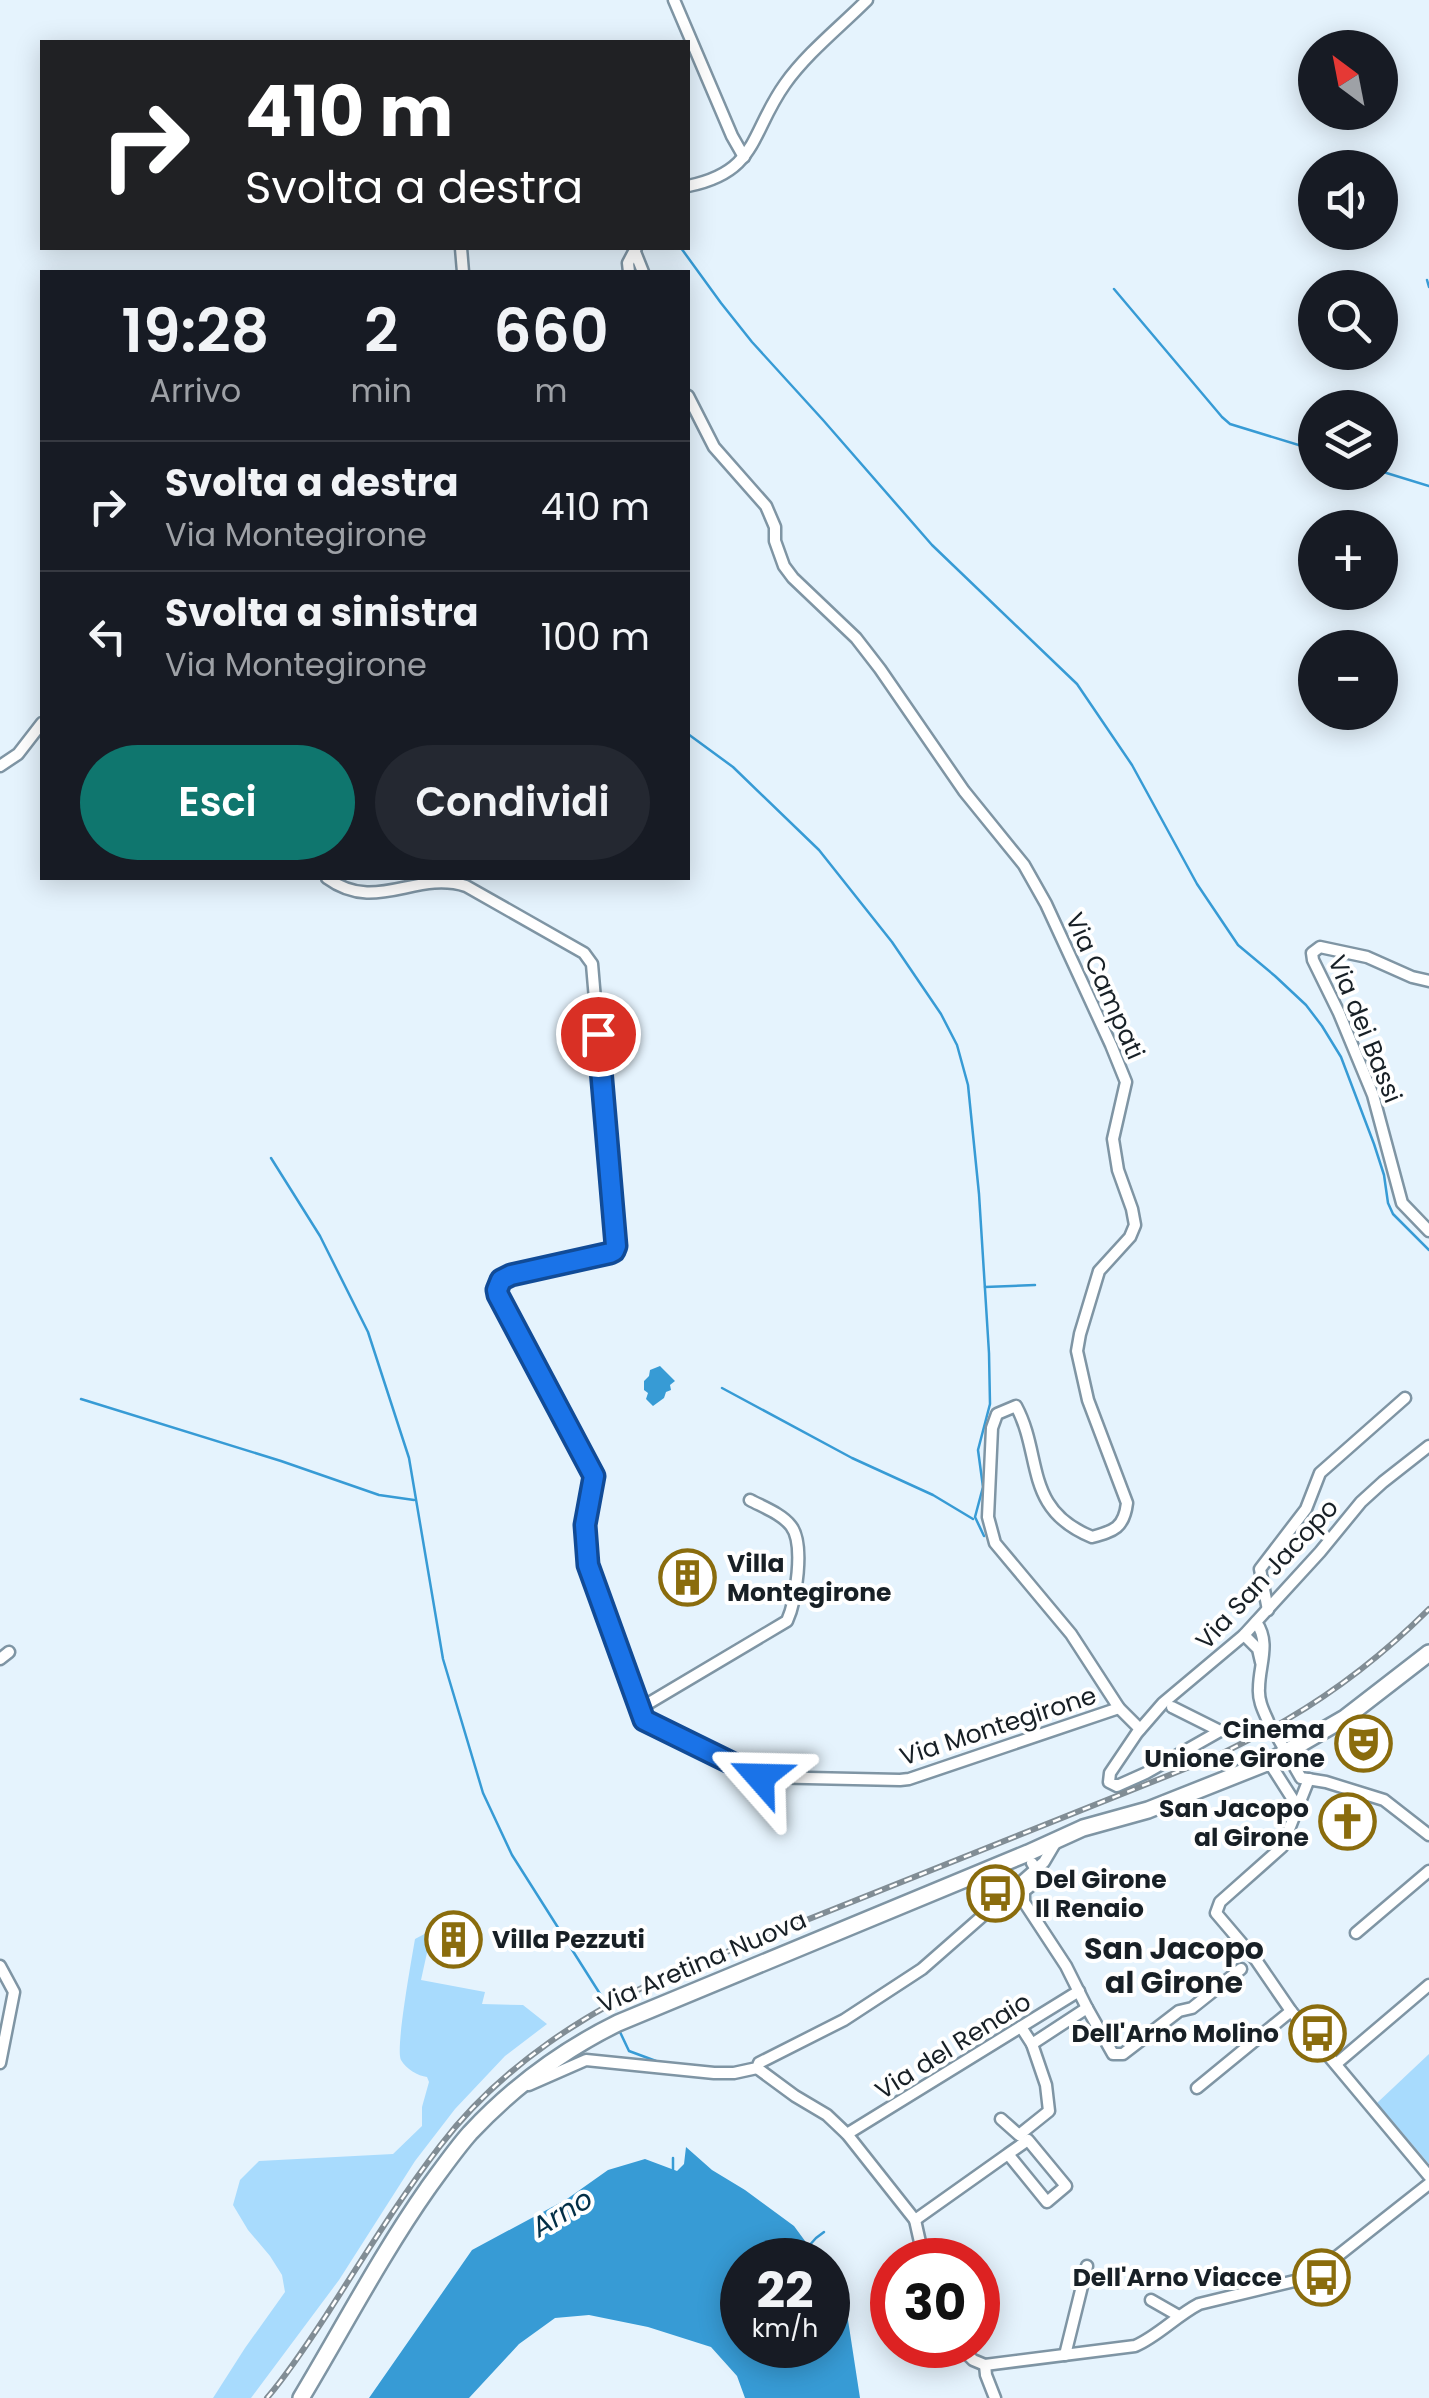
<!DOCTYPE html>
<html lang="it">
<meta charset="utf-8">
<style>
:root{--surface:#171b24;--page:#242831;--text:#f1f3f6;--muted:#9ea1a6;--line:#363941;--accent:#0f766e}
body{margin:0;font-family:Poppins,sans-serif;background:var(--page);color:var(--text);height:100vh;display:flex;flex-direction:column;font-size:38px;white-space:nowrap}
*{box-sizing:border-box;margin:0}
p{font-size:32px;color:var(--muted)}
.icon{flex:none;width:55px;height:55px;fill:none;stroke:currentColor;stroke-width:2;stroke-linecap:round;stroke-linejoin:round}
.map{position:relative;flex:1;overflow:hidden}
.drawer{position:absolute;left:40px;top:270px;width:650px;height:610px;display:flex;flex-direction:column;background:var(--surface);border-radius:0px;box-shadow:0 5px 25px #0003}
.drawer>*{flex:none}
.hud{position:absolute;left:40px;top:40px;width:650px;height:210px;border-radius:0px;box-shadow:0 5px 25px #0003;background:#202124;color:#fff;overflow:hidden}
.needle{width:65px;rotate:328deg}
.fabs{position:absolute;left:1298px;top:30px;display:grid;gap:20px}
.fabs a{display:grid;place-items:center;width:100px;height:100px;border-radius:50%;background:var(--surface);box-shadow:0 5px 25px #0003;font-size:50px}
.speed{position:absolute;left:720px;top:2238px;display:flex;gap:20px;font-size:50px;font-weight:700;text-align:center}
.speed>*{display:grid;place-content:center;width:130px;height:130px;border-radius:50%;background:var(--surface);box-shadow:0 5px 25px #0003;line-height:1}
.speed small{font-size:25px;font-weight:400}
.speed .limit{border:15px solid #d22;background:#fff;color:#111}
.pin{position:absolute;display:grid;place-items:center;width:85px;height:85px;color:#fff;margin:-42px;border:5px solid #fff;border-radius:50%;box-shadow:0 2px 10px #0007}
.me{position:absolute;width:110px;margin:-55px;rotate:295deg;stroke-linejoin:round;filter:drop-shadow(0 0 8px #0008)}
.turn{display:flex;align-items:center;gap:35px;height:210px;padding:0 40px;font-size:45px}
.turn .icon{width:130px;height:130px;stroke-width:2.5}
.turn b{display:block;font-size:70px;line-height:85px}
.eta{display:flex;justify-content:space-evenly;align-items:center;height:170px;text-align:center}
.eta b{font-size:60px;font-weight:600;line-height:70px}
.button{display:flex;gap:20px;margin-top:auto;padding:20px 40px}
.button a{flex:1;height:115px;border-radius:60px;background:var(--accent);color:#fff;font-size:40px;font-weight:600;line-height:115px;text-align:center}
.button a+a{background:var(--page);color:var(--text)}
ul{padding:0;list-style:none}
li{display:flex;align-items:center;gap:30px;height:130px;padding:0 40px;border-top:2px solid var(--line)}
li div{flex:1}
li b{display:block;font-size:38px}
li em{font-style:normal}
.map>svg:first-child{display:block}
.green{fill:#a8dbfd}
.water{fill:#379bd5}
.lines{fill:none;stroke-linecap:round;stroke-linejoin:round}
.stream{stroke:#379bd5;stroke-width:2.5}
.street-casing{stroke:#7f95a4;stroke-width:15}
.primary-casing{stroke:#7f95a4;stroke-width:20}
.street{stroke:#fff;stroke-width:10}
.primary{stroke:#fff;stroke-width:15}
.rail-casing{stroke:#818d95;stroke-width:6}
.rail{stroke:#fff;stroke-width:2.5;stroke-dasharray:8;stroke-linecap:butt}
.route-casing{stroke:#114b97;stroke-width:25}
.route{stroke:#1a73e8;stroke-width:18}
.labels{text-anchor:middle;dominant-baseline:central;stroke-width:8;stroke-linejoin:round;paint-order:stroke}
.street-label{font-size:25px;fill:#182026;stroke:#fff}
.poi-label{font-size:25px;font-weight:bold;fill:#182026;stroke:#fff;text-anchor:end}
.water-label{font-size:28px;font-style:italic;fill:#032f46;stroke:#fff}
.quarter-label{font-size:30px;font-weight:bold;fill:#182026;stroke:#fff}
</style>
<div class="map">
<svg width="1429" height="2398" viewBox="0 0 1429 2398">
<rect width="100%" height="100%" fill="#e5f3fd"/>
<g class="green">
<path d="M 432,1930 L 421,1980 L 485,1992 L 482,2004 L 523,2005 L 547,2024 L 505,2056 L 455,2109 L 415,2161 L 339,2280 L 251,2398 L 213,2398 L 245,2348 L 285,2292 L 282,2275 L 270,2256 L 248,2230 L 233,2205 L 240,2180 L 259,2161 L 393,2154 L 422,2126 L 422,2107 L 429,2082 L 427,2077 C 418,2076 406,2069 401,2060 C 395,2050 412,1957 415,1939 Z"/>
<path d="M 1429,2054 L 1429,2164 L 1377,2103 Z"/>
</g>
<g class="water">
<path d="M 660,1366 L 675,1381 L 670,1385 L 671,1390 L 666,1392 L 664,1398 L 653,1406 L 646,1399 L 648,1393 L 644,1390 L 644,1381 L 649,1376 L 650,1370 Z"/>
<path d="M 686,2147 L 712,2170 L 745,2190 L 794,2226 L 819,2260 L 742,2260 L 742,2345 L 828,2345 L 828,2274 L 848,2320 L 860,2398 L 745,2398 L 737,2376 L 711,2347 L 648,2327 L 589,2315 L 555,2318 L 519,2344 L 469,2398 L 369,2398 L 472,2250 L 567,2199 L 608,2170 L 645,2159 L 677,2171 L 684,2164 Z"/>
</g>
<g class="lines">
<g class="stream">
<path d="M 681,248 L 721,303 L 752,342 L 823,420 L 932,545 L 1077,684 L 1132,765 L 1197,884 L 1238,945 L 1275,976 L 1306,1005 L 1322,1026 L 1341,1057 L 1374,1144 L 1384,1175 L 1388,1203 L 1393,1214 L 1429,1250"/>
<path d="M 1427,280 L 1429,287"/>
<path d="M 1114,289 L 1222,417 L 1230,424 L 1315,450"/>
<path d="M 1380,471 L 1429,486"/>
<path d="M 688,734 L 733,767 L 819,850 L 892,942 L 941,1014 L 957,1045 L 968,1085 L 979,1194 L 989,1353 L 990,1404 L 978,1450 L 983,1487 L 975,1517 L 984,1536"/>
<path d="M 271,1158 L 320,1236 L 368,1332 L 409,1458 L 443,1659 L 483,1793 L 512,1855 L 602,1997"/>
<path d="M 985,1287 L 1035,1285"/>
<path d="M 722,1388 L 852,1458 L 933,1495 L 973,1519"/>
<path d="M 81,1399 L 281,1461 L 379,1495 L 414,1500"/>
<path d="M 620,2032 L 629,2051 L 656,2061"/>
<path d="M 673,2158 L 673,2172"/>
<path d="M 807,2248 L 816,2238 L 824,2232"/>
</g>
<defs>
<g id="street">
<path d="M 674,0 L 732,136 L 744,157"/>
<path d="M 688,186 C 758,172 750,133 785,84 C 807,53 840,27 867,0"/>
<path d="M 461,248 L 463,272"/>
<path d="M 635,252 L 643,272"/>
<path d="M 629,272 L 628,263 L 636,248"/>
<path d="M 688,396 L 714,447 L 766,506 L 775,527 L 775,541 L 784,566 L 793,578 L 856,638 L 880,669 L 964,791 L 1024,865 L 1046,904 L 1111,1045 L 1126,1082 L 1113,1139 L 1118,1170 L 1132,1209 L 1135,1225 L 1130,1237 L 1099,1271 L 1080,1334 L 1077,1351 L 1088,1400 L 1127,1503 C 1124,1528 1114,1531 1092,1537 C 1023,1509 1043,1456 1016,1406 L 997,1414 L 992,1428 L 988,1517 L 995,1543 L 1071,1634 L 1119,1708 L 1140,1729"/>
<path d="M 0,766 L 18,754 L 42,723"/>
<path d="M 327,878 C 376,914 415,870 466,886 L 584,953 L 592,964 L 616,1246 L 614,1251 L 610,1253 L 511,1275 L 501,1280 L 497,1290 L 594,1476 L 585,1525 L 588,1565 L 644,1720 L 759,1777 L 900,1780 L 909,1779 L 1119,1708"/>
<path d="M 1429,981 L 1412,977 L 1367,957 L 1320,947 L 1312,953 L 1313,960 L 1339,1013 L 1373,1095 L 1402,1203 L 1429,1231"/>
<path d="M 1268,1610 L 1260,1569 L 1306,1509 L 1320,1473 L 1405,1398"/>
<path d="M 1256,1622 C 1271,1643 1259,1665 1259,1688 C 1258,1700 1263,1710 1268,1721"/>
<path d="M 1244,1635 L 1258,1649 L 1261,1662"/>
<path d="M 0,1659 L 9,1652"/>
<path d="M 1172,1707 L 1220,1731"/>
<path d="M 640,1713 L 644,1706 L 787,1621 C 796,1601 805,1544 791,1526 C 782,1514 763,1507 750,1500"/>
<path d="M 1220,1731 L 1146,1773 L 1117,1786 L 1109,1782 L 1110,1773 L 1137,1733 L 1163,1703 L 1244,1635 L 1320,1552 L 1361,1502 L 1383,1482 L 1429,1446"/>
<path d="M 1278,1738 L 1301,1778 L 1326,1782 L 1384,1800 L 1429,1835"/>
<path d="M 1269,1762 L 1299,1809"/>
<path d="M 1309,1779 L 1282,1847 L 1220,1902 L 1216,1913 L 1256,1960 L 1291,2011 L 1429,2176"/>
<path d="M 1032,1863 L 1035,1868 L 1042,1872 L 1043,1876 L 1024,1891 L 1024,1902 L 1066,1966 L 1087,2008 L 1113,2054 L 1123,2054 L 1179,2011 L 1192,2008 L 1241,1969"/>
<path d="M 1356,1933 L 1429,1871"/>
<path d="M 0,1966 L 14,1992 L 0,2063"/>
<path d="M 1021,2027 L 1032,2044 L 1087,2008"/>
<path d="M 1336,2064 L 1429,1985"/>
<path d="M 757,2068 L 795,2096 L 827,2115 L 847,2134 L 915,2220 L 924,2260"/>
<path d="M 529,2085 L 586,2060 L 714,2073 L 734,2073 L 757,2068 L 759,2063 L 844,2020 L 922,1969 L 1044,1862 L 1057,1840"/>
<path d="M 1197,2088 L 1291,2011"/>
<path d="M 1001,2119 L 1019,2135 L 1049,2111 L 1046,2085 L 1032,2044"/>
<path d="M 847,2134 L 1079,1991"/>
<path d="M 915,2220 L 1008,2154 L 1047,2202 L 1066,2186 L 1028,2140 L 1008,2154"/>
<path d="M 1151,2300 L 1179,2316"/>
<path d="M 958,2345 L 973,2360 L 985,2365"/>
<path d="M 1065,2355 L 1087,2266"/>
<path d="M 985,2365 L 1135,2346 C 1158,2336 1176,2316 1199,2304 L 1311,2277 L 1429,2184"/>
<path d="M 985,2365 L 986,2375 L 995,2398"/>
</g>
<path id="primary" d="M 301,2398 C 343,2328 381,2255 428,2188 C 442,2169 455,2150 470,2133 C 512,2088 563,2050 618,2023 L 1028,1853 L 1083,1828 L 1148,1810 L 1269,1762 L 1345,1718 L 1429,1653"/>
</defs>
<use href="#street" class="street-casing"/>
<use href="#primary" class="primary-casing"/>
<use href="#street" class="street"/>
<use href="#primary" class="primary"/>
<defs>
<path id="rail" d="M 267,2398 C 290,2371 310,2340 329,2311 C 365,2255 400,2198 440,2146 C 500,2067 589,2009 679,1971 L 1217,1756 C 1240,1744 1264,1733 1286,1720 C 1339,1689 1386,1652 1429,1609"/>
</defs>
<use href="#rail" class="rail-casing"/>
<use href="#rail" class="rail"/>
</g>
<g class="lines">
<defs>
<path id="route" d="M 598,1034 L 616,1246 L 614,1251 L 610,1253 L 511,1275 L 501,1280 L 497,1290 L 498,1295 L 594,1476 L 585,1525 L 588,1565 L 644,1720 L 760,1777"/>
</defs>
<use href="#route" class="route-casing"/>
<use href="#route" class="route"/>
</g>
<defs>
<symbol id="building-ring" viewBox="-11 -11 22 22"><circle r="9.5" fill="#fff" stroke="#8a6c0d" stroke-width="1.5"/><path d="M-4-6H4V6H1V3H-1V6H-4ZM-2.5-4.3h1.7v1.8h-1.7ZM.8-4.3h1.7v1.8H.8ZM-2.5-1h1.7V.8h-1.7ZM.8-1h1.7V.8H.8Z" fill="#8a6c0d"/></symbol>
<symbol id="theatre-ring" viewBox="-11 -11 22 22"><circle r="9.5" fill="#fff" stroke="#8a6c0d" stroke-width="1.5"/><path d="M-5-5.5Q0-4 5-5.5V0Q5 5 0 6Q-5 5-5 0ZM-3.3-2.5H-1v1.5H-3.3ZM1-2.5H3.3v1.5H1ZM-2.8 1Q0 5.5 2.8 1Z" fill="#8a6c0d"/></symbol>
<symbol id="church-ring" viewBox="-11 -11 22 22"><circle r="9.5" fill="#fff" stroke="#8a6c0d" stroke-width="1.5"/><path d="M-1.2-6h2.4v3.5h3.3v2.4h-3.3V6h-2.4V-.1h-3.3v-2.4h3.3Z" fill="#8a6c0d"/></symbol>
<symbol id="bus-ring" viewBox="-11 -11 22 22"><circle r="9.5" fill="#fff" stroke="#8a6c0d" stroke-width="1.5"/><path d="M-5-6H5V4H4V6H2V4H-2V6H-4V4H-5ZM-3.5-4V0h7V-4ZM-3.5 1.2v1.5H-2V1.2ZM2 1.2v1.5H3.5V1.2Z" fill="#8a6c0d"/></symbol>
</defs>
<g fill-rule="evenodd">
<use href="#building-ring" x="656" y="1546" width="63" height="63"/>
<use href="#theatre-ring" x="1332" y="1712" width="63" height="63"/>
<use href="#church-ring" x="1316" y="1790" width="63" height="63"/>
<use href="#bus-ring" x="964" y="1862" width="63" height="63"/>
<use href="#building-ring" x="422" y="1908" width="63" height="63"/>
<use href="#bus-ring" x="1286" y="2002" width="63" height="63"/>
<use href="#bus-ring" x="1290" y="2246" width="63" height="63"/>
</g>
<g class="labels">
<g class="street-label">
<text transform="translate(1105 986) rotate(66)">Via Campati</text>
<text transform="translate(1365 1029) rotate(68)">Via dei Bassi</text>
<text transform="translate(1267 1574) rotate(-47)">Via San Jacopo</text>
<text transform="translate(998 1726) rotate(-18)">Via Montegirone</text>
<text transform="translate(702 1962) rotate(-23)">Via Aretina Nuova</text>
<text transform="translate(953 2046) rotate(-32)">Via del Renaio</text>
</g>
<g class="poi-label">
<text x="727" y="1563" text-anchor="start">Villa<tspan x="727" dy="29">Montegirone</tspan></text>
<text x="1325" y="1729">Cinema<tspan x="1325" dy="29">Unione Girone</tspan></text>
<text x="1309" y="1808">San Jacopo<tspan x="1309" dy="29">al Girone</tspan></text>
<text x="1035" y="1879" text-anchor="start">Del Girone<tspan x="1035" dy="29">Il Renaio</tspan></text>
<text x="492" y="1939" text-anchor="start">Villa Pezzuti</text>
<text x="1279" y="2033">Dell'Arno Molino</text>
<text x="1282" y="2277">Dell'Arno Viacce</text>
</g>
<g class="water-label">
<text transform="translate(562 2213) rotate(-31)">Arno</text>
</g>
<g class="quarter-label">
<text x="1174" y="1948">San Jacopo<tspan x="1174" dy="34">al Girone</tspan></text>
</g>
</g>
</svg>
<div class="fabs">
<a><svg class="needle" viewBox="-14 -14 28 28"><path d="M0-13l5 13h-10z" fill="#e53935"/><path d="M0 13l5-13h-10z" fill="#9ea1a6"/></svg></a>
<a><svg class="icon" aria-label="sound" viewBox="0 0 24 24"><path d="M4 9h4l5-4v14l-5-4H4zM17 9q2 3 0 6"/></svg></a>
<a><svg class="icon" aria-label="search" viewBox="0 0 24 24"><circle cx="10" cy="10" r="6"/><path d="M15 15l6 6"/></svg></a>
<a><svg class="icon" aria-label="layers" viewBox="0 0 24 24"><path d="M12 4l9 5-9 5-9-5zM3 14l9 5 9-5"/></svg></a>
<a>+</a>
<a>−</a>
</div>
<div class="speed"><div>22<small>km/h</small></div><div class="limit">30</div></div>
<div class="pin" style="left:598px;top:1034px;background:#d93025"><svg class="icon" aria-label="arrive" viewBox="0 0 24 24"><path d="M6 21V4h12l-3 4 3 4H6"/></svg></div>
<svg class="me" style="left:760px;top:1777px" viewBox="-20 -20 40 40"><path d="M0-17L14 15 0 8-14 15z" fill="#1a73e8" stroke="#fff" stroke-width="4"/></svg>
<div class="hud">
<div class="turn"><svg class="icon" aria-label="right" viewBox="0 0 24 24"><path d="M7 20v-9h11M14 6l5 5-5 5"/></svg><div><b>410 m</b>Svolta a destra</div></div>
</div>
<section class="drawer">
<div class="eta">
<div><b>19:28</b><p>Arrivo</p></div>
<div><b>2</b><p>min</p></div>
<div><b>660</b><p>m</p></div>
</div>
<ul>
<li><svg class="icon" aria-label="right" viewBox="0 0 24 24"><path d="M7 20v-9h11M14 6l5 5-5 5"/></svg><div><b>Svolta a destra</b><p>Via Montegirone</p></div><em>410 m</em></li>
<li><svg class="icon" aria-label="left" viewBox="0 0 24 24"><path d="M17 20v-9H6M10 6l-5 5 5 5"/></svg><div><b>Svolta a sinistra</b><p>Via Montegirone</p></div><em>100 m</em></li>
</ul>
<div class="button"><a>Esci</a><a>Condividi</a></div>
</section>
</div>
